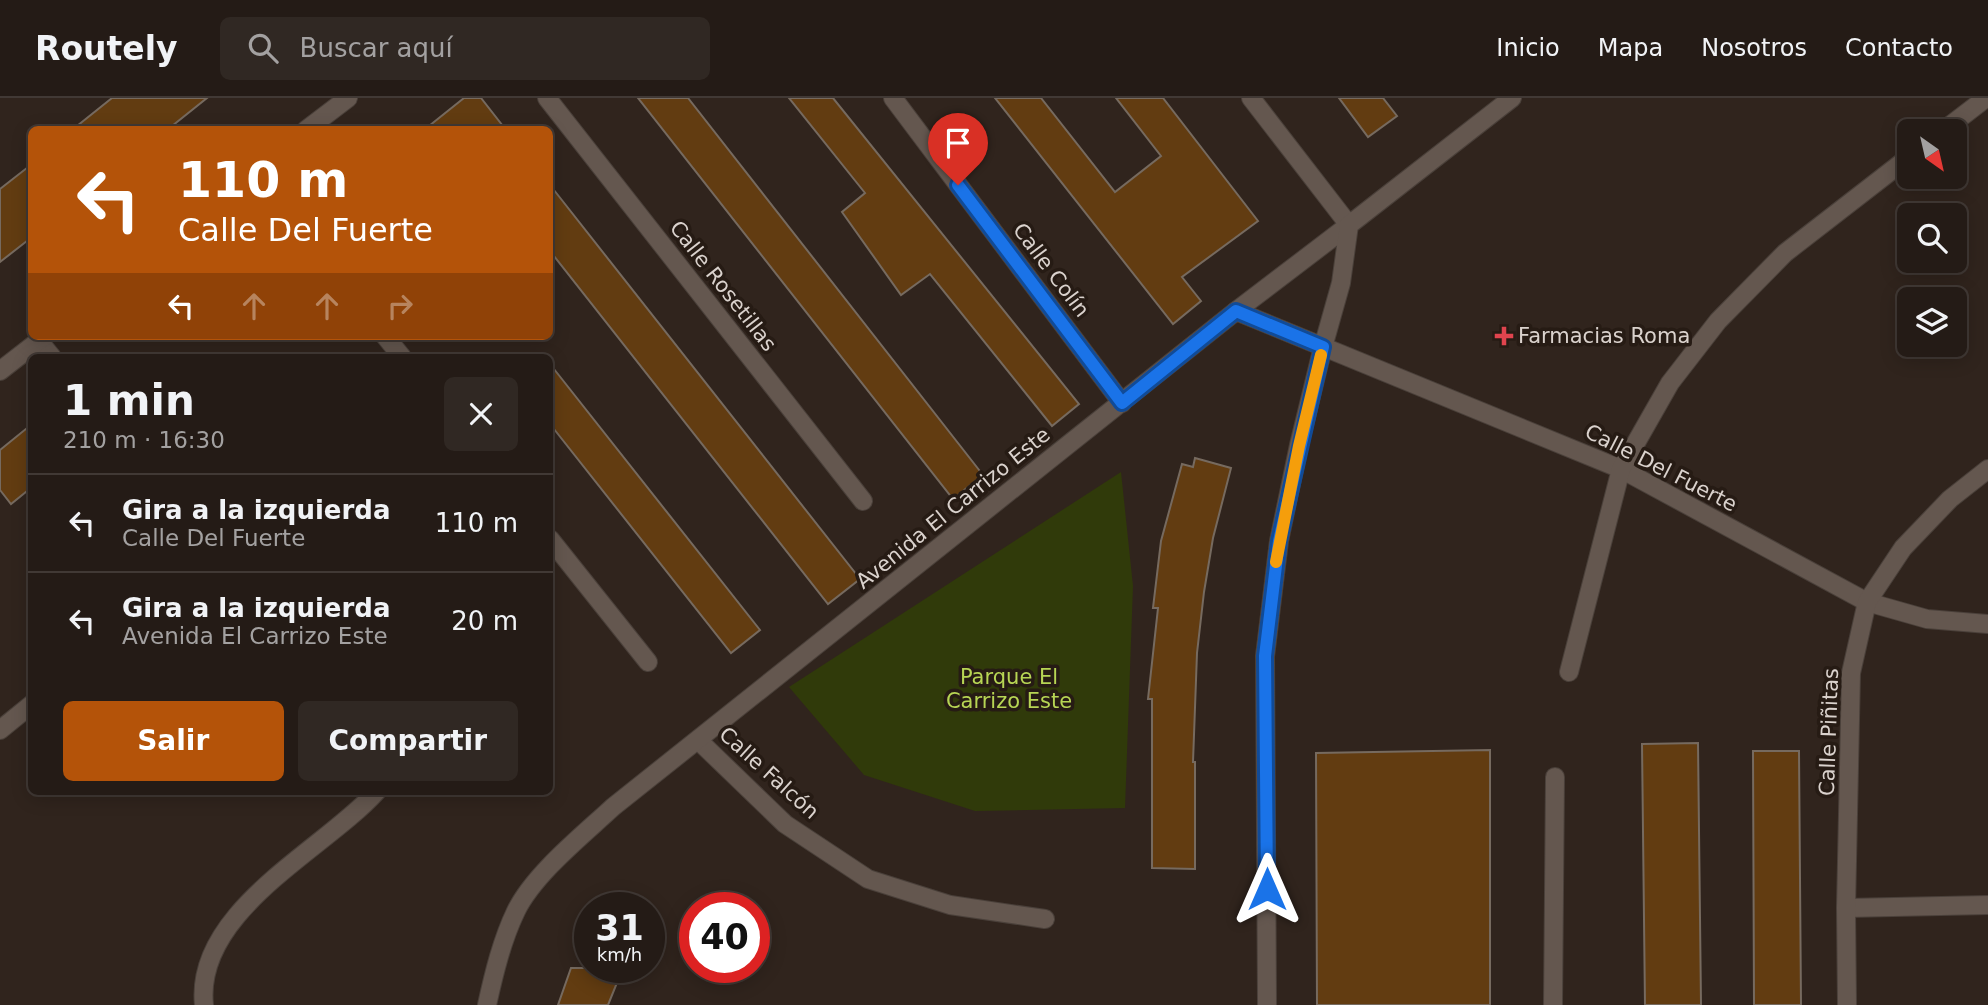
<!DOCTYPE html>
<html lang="es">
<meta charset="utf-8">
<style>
:root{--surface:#241b16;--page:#302823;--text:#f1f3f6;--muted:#a3a1a1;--line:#413935;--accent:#b45309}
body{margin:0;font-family:"DejaVu Sans",sans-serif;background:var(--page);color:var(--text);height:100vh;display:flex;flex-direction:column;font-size:26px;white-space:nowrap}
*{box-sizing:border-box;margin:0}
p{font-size:23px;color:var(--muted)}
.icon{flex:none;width:38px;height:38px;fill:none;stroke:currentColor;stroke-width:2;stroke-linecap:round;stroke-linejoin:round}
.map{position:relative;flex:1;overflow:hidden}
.sheet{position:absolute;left:28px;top:256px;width:525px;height:441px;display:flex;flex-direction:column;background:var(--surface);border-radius:10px;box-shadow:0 4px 18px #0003,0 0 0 2px var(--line)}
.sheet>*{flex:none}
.banner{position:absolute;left:28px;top:28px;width:525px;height:214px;border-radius:10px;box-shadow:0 4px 18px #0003,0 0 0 2px var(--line);background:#b45309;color:#fff;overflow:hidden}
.needle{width:46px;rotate:146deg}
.controls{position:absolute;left:1897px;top:21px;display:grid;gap:14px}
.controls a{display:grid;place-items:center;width:70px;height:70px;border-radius:10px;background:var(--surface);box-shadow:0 4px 18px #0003,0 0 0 2px var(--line);font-size:35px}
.speed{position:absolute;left:574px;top:794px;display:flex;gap:14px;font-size:35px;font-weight:700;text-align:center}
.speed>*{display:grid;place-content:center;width:91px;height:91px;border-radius:50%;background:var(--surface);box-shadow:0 4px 18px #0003,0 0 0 2px var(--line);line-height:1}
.speed small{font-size:18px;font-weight:400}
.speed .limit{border:10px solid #d22;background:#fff;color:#111}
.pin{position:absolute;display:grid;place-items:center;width:60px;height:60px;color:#fff;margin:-72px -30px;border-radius:50% 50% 50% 0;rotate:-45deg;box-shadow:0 0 7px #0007}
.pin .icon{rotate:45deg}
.me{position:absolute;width:77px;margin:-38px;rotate:0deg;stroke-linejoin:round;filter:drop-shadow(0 0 5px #0008)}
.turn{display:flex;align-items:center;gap:24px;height:147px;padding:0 35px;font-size:32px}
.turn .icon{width:91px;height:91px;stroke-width:2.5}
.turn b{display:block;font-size:49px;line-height:60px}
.lanes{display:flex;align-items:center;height:66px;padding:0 35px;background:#0003;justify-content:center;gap:35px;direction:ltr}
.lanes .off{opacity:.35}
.round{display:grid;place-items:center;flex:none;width:74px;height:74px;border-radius:10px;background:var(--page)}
.head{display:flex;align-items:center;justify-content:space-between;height:119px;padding:0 35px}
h1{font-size:42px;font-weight:700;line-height:52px}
.primary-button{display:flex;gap:14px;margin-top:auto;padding:14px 35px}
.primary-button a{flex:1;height:80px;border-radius:10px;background:var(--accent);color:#fff;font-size:28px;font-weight:700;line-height:80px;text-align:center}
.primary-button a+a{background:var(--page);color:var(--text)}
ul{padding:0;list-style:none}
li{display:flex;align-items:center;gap:21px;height:98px;padding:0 35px;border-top:2px solid var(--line)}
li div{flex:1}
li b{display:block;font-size:26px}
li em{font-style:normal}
header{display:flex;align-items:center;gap:42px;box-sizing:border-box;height:98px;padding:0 35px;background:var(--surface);border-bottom:2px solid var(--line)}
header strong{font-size:33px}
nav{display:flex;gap:38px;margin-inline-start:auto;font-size:24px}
.search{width:490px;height:63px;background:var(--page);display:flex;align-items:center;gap:18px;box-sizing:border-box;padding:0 24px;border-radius:10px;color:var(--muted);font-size:26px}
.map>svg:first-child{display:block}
.green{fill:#303a0a}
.building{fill:#623c11;stroke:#766a5f;stroke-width:2}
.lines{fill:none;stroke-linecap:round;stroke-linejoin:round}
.minor-casing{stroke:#4a403a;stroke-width:20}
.tertiary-casing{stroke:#4a403a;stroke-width:20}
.minor{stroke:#64574f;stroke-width:18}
.tertiary{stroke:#64574f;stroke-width:18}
.route-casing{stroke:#114b97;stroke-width:18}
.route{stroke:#1a73e8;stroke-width:12}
.slow{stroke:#f59e0b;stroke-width:12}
.health-dot{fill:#e0444e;stroke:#261b14;stroke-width:2.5}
.labels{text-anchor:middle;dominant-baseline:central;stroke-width:7;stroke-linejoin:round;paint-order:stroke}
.street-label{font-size:21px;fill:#dad2cd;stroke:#261b14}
.poi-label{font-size:21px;fill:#dad2cd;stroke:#261b14;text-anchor:start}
.park-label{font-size:21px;fill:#b7d554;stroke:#261b14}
</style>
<header>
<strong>Routely</strong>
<div class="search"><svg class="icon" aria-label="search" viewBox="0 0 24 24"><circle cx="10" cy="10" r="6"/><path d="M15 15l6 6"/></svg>Buscar aquí</div>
<nav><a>Inicio</a><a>Mapa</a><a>Nosotros</a><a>Contacto</a></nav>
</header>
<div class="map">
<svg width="1988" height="907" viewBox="0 0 1988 907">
<rect width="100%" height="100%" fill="#30241d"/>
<path class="green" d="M 1121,374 L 1133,488 L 1125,710 L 975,713 L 864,677 L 789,589 Z"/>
<g class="building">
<path d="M 112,0 L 207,0 L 167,32 L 72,32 Z"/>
<path d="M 464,0 L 481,0 L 506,32 L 424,32 Z"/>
<path d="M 638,0 L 688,0 L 983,377 L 953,401 Z"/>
<path d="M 789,0 L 833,0 L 1079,306 L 1052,328 L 930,176 L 901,197 L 842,114 L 865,95 Z"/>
<path d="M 995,0 L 1041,0 L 1115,94 L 1161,58 L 1116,0 L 1163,0 L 1258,123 L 1182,179 L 1201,203 L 1173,226 Z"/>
<path d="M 1339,0 L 1383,0 L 1397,18 L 1368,39 Z"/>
<path d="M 32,66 L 32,139 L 0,164 L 0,91 Z"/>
<path d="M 550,87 L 860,481 L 828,506 L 550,153 Z"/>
<path d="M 550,266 L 760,532 L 731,555 L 550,326 Z"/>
<path d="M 32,326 L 32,389 L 11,406 L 0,392 L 0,352 Z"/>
<path d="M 1195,360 L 1231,370 L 1213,440 L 1204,494 L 1197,555 L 1193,664 L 1195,664 L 1195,771 L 1152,770 L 1152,601 L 1148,601 L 1158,510 L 1153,510 L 1161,443 L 1182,366 L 1193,369 Z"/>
<path d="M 1698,645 L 1701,907 L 1645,907 L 1642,646 Z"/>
<path d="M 1490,652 L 1490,907 L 1317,907 L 1316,655 Z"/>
<path d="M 1753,653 L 1799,653 L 1801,907 L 1754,907 Z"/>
<path d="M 571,870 L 623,870 L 608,907 L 558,907 Z"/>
</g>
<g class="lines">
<defs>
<g id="minor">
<path d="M 547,0 L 863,403"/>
<path d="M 893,0 L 1122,305"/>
<path d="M 306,32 L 348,0"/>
<path d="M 1943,33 L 1986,0"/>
<path d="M 1236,213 L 1621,371 L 1867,504 L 1927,521 L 1988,526"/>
<path d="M 385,238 L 402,259"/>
<path d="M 39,243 L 52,259"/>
<path d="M 0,273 L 45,238"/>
<path d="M 550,441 L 648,564"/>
<path d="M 1569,574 L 1621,371 L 1670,285 L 1718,223 L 1785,155 L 1909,59"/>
<path d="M 0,632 L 32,606"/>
<path d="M 698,642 L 785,726 L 868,781 L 950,807 L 1045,821"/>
<path d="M 1846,810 L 1988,807"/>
<path d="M 204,907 C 194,813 324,752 377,693"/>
<path d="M 487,907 C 494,875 502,842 516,813 C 534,776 583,737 613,709 L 1236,213 L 1349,127 L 1251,0"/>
<path d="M 1553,907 L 1555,679"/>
<path d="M 1847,907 L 1846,810 L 1851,575 L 1867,504 L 1903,450 L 1950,401 L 1988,371"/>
</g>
<path id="tertiary" d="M 1267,907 L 1265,558 L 1279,443 L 1299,347 L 1323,249 L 1341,185 L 1349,127 L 1512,0"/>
</defs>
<use href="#minor" class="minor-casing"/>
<use href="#tertiary" class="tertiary-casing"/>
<use href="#minor" class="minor"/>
<use href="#tertiary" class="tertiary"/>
</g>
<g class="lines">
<defs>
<path id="route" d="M 958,87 L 1122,305 L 1236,213 L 1323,249 L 1279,443 L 1265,558 L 1267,791"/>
</defs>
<use href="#route" class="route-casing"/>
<use href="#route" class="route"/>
<path class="slow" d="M 1276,464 L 1299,348 L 1321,257"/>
</g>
<path class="health-dot" d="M1500.5 227.5h7v7h7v7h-7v7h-7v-7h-7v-7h7z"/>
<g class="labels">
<g class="street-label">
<text transform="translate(1051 172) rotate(53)">Calle Colín</text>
<text transform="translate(723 188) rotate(52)">Calle Rosetillas</text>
<text transform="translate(1661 370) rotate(27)">Calle Del Fuerte</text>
<text transform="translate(953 410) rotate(-39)">Avenida El Carrizo Este</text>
<text transform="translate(1829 634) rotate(-88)">Calle Piñitas</text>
<text transform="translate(769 675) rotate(42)">Calle Falcón</text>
</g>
<g class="poi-label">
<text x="1518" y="238">Farmacias Roma</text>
</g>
<g class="park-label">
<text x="1009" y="579">Parque El<tspan x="1009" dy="24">Carrizo Este</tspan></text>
</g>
</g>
</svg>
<div class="controls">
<a><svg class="needle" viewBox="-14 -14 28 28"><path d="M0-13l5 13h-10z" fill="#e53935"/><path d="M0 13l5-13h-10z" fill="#a3a1a1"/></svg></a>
<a><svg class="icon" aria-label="search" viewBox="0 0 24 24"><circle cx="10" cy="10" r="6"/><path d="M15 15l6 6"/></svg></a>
<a><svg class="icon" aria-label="layers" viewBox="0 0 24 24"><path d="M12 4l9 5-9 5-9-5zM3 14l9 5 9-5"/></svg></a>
</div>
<div class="speed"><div>31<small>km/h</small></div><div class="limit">40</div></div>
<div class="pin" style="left:958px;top:87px;background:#d93025"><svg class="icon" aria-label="arrive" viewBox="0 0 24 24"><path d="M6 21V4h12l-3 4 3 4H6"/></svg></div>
<svg class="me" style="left:1267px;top:791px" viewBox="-20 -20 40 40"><path d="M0-17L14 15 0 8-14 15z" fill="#1a73e8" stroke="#fff" stroke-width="4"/></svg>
<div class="banner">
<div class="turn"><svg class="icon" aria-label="left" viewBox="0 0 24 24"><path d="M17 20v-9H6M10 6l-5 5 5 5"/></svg><div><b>110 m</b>Calle Del Fuerte</div></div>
<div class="lanes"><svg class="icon" aria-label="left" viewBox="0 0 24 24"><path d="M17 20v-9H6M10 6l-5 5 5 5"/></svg><svg class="icon off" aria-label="ahead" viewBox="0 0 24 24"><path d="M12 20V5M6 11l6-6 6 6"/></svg><svg class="icon off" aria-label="ahead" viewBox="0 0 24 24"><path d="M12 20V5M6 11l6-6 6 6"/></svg><svg class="icon off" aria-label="right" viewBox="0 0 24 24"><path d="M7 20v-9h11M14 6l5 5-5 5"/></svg></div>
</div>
<section class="sheet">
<div class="head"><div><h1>1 min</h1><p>210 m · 16:30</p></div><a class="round"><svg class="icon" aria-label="close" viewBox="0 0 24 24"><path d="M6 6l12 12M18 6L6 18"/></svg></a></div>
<ul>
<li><svg class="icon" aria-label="left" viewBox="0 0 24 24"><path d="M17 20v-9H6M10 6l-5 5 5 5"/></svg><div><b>Gira a la izquierda</b><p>Calle Del Fuerte</p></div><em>110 m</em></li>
<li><svg class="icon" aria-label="left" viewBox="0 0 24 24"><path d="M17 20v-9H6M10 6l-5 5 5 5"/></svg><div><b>Gira a la izquierda</b><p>Avenida El Carrizo Este</p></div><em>20 m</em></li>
</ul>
<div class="primary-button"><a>Salir</a><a>Compartir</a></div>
</section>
</div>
